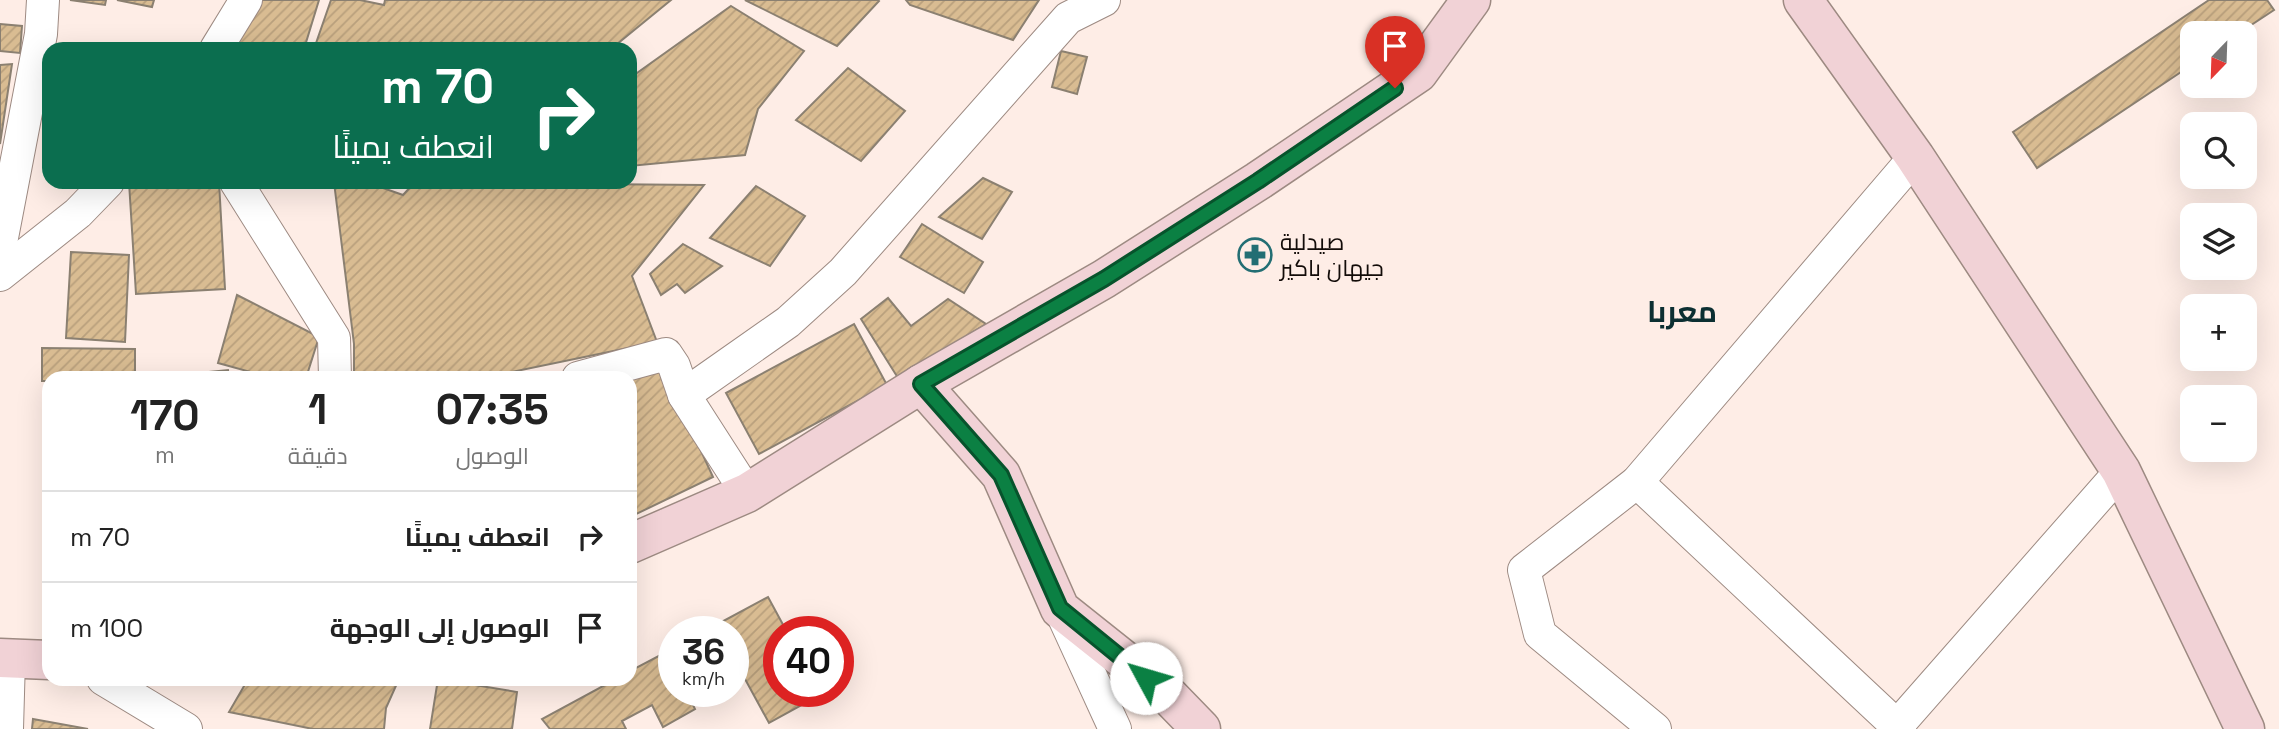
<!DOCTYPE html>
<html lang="ar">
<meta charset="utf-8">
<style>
:root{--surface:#fff;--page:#f2f2f2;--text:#222;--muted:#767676;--line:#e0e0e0}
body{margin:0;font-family:"Space Grotesk",Cairo,sans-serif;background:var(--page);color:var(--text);direction:rtl;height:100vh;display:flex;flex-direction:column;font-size:26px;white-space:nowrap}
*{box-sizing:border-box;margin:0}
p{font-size:23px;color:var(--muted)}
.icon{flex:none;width:38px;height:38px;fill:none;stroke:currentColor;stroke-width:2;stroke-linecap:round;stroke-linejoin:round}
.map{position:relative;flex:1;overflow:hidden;direction:ltr}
.sheet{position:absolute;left:42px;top:371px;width:595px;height:315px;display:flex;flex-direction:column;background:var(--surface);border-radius:21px;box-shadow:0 7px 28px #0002;direction:rtl}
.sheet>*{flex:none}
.guide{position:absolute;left:42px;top:42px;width:595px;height:147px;border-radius:21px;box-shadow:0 7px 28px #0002;direction:rtl;background:#0b6e4f;color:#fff;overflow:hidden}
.needle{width:46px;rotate:203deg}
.fabs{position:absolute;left:2180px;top:21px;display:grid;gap:14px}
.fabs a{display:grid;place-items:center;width:77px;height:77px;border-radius:14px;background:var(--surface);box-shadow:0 7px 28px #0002;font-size:35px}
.speed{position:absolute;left:658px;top:616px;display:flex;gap:14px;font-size:35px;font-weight:700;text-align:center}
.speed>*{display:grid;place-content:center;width:91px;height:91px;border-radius:50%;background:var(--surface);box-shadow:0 7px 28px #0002;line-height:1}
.speed small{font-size:18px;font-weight:400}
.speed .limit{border:10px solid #d22;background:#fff;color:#111}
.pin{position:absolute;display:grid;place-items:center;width:60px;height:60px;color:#fff;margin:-72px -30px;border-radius:50% 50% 50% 0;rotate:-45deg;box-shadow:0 0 7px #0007}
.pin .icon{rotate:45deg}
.me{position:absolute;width:77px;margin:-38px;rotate:309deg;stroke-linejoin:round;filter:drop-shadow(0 0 5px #0008)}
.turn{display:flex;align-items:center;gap:24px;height:147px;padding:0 28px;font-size:32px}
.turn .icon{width:91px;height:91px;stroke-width:2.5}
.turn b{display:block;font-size:49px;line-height:60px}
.eta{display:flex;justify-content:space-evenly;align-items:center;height:119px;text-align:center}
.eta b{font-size:42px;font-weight:800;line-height:49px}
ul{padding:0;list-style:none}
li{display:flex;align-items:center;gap:21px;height:91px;padding:0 28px;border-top:2px solid var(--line)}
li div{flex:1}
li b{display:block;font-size:26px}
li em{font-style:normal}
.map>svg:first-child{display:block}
.building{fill:url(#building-hatch);stroke:#8b8071;stroke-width:2}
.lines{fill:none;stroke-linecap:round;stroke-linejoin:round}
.street-casing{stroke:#9d8a82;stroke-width:34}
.secondary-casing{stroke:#9d8a82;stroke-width:41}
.street{stroke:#fff;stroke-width:32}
.secondary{stroke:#f1d2d6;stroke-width:38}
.route-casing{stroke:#07532c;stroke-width:18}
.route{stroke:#0b8043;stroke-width:12}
.labels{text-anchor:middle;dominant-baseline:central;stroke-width:6;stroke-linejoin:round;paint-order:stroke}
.poi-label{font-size:23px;fill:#130c09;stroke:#feede6;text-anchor:start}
.district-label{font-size:30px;font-weight:bold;fill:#0c2f32;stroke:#feede6}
</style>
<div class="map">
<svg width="2279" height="729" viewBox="0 0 2279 729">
<defs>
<pattern id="building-hatch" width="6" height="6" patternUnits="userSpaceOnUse" patternTransform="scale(1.75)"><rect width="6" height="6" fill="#d9bc92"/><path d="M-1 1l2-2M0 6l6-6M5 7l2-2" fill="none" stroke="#b9a07d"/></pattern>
</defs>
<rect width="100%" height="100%" fill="#feede6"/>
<g class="building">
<path d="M 70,0 L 106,0 L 105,5 Z"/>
<path d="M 117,0 L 154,0 L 152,7 Z"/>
<path d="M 256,0 L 319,0 L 304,49 L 230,49 Z"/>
<path d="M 331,0 L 360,0 L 384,5 L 385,0 L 671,0 L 611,49 L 314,49 Z"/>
<path d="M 745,0 L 878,0 L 879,1 L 837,46 Z"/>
<path d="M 906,0 L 1039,0 L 1013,40 L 910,5 Z"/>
<path d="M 2209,0 L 2267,0 L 2274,10 L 2239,33 L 2193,33 L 2193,64 L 2037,168 L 2013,132 Z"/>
<path d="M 731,6 L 804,51 L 758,109 L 745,155 L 630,166 L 630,78 Z"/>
<path d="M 0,24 L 22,26 L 20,53 L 0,51 Z"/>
<path d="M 1061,51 L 1087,57 L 1077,94 L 1052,87 Z"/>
<path d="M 12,64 L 0,144 L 0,65 Z"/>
<path d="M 848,68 L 905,111 L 861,161 L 796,120 Z"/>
<path d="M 983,178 L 1012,192 L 982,239 L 939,217 Z"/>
<path d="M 129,182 L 219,182 L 225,289 L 136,294 Z"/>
<path d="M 334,182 L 366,182 L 403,195 L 415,182 L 585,182 L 587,184 L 704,185 L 632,276 L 657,342 L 482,378 L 354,378 L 354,344 Z"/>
<path d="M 756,186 L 805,216 L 770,266 L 710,238 Z"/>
<path d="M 922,224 L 983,262 L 964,293 L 900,257 Z"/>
<path d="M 683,244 L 722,266 L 685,293 L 677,284 L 661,295 L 650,274 Z"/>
<path d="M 71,252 L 129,255 L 125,342 L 66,338 Z"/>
<path d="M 237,295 L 319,337 L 306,378 L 272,378 L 218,363 Z"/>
<path d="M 888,298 L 911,326 L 948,299 L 986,324 L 898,378 L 861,319 Z"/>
<path d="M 854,324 L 887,385 L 759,454 L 726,393 Z"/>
<path d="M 42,348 L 135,349 L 135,378 L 49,378 L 49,381 L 42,381 Z"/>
<path d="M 663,368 L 713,477 L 630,517 L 630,379 Z"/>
<path d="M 228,370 L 229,378 L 148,378 Z"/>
<path d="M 768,597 L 787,632 L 779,632 L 779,691 L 820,691 L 822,694 L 769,723 L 733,657 L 733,632 L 703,632 Z"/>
<path d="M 674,648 L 674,691 L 686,691 L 695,709 L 663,727 L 652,705 L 622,721 L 626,729 L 550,729 L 542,719 L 616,679 L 630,679 L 630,671 Z"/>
<path d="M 323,679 L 399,679 L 386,708 L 384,729 L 313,729 L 229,712 L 247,681 Z"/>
<path d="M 438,679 L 517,692 L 512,729 L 430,729 Z"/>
<path d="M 33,719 L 88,729 L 32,729 Z"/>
</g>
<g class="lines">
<defs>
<g id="street">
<path d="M 216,49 L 246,0"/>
<path d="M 236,182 L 334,338 L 335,378"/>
<path d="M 0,248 L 41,34 L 43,0"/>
<path d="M 0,275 L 78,213 L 108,182"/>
<path d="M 578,378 L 666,354 L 674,366 L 684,395 L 747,493"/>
<path d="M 684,395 L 788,322 L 843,272 L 1068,18 L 1104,0"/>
<path d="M 1637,482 L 1897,726"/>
<path d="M 1060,609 L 1115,729"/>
<path d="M 103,679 L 186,729"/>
<path d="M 7,729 L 9,659"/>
<path d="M 1655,729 L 1540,634 L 1524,570 L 1637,482 L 1915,157"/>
<path d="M 1900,729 L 1897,726 L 2121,471"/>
</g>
<g id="secondary">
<path d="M 1803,0 L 1915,157 L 2121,471 L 2245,729"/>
<path d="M 921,384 L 1001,475 L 1060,609 L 1168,695 L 1201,729"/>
<path d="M 630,544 L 747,493 L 921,384 L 1104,279 L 1258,181 L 1418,73 L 1471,0"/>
<path d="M 0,658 L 49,660"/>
</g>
</defs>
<use href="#street" class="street-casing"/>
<use href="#secondary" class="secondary-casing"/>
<use href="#street" class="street"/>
<use href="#secondary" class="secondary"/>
</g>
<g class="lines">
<defs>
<path id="route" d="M 1146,678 L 1060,608 L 1001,475 L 921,384 L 1104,279 L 1258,181 L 1395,88"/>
</defs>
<use href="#route" class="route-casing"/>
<use href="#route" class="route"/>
</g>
<defs>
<symbol id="pharmacy-ring" viewBox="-11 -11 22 22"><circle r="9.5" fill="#feede6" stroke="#236e73" stroke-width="1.5"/><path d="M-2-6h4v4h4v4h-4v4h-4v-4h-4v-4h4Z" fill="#236e73"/></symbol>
</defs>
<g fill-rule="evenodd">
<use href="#pharmacy-ring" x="1236" y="236" width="38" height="38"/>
</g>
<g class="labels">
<g class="poi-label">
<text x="1280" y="242">صيدلية<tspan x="1280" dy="26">جيهان باكير</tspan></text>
</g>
<g class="district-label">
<text x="1682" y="311">معربا</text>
</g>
</g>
</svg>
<div class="fabs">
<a><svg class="needle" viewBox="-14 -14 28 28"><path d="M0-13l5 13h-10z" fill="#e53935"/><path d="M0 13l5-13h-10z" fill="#767676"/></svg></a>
<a><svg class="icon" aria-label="search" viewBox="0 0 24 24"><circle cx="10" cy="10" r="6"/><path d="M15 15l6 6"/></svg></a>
<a><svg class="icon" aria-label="layers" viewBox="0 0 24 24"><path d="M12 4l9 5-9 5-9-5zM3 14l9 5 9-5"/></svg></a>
<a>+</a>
<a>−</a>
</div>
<div class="speed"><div>36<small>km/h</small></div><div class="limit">40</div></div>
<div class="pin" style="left:1395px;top:88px;background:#d93025"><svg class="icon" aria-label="arrive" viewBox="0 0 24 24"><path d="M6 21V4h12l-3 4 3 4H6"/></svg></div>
<svg class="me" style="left:1146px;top:678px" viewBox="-20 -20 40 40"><circle r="19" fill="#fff"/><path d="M0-13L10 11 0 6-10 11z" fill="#0b8043"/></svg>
<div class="guide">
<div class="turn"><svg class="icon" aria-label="right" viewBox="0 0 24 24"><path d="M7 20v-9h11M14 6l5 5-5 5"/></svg><div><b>70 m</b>انعطف يمينًا</div></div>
</div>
<section class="sheet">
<div class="eta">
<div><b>07:35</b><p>الوصول</p></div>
<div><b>1</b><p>دقيقة</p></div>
<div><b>170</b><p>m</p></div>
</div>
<ul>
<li><svg class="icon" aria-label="right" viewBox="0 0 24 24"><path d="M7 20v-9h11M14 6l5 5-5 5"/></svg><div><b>انعطف يمينًا</b></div><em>70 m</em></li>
<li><svg class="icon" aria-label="arrive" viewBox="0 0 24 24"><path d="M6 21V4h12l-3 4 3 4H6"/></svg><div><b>الوصول إلى الوجهة</b></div><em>100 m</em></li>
</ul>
</section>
</div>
